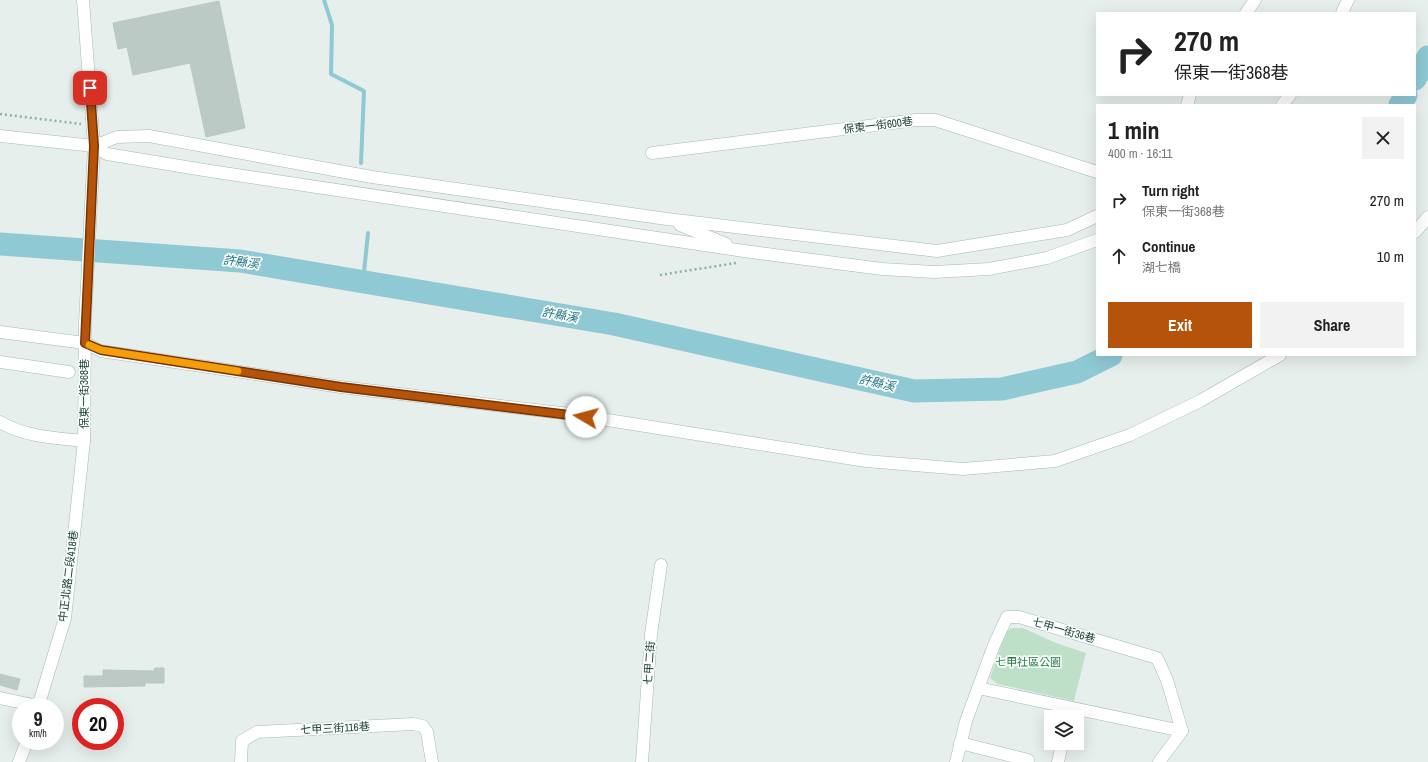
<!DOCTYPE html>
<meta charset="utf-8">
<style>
:root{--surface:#fff;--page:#f2f2f2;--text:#222;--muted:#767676;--accent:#b45309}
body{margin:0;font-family:"Archivo Narrow","Noto Sans TC",sans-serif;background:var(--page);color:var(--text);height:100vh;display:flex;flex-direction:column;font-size:15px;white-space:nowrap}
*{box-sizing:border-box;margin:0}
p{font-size:13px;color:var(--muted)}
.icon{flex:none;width:22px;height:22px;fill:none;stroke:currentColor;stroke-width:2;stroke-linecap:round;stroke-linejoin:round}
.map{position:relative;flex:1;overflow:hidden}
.panel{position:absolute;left:1096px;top:104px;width:320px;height:252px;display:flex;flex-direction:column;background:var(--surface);border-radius:0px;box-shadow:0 4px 16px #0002}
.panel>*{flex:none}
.banner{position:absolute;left:1096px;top:12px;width:320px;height:84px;border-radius:0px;box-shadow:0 4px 16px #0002;background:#fff;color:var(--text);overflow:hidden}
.fabs{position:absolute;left:1044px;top:710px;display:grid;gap:8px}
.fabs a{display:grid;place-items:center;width:40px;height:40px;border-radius:0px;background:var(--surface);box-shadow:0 4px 16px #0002;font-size:20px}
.speed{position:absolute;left:12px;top:698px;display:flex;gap:8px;font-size:20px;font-weight:700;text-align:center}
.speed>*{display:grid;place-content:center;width:52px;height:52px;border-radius:50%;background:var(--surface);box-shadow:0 4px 16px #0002;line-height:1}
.speed small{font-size:10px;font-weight:400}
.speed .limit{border:6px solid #d22;background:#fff;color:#111}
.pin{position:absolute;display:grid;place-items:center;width:34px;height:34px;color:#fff;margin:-17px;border-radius:8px;box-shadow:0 2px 6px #0006}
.me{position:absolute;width:44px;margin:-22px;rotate:278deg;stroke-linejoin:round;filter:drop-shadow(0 0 3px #0008)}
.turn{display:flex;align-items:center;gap:14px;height:84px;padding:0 12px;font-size:18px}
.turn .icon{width:52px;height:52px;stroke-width:2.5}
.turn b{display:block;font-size:28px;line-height:34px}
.round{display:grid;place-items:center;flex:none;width:42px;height:42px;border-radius:0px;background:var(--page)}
.headline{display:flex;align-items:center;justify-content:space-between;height:68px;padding:0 12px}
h1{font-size:24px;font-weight:800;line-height:30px}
.primary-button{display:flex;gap:8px;margin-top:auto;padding:8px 12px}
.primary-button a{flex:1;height:46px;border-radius:0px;background:var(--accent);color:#fff;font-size:16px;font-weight:800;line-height:46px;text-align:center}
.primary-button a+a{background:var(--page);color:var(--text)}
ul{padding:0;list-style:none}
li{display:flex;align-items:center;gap:12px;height:56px;padding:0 12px}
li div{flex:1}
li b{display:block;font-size:15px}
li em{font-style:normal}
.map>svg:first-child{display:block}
.green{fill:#bfe0c8}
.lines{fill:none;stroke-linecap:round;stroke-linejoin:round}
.stream{stroke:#8ec9d4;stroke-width:4}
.river{stroke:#8ec9d4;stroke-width:23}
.building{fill:#bbcac4;stroke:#b8c9c2}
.minor-casing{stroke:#a8b8b2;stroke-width:13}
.path{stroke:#86b3a5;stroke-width:2.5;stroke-dasharray:2 3;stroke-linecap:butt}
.minor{stroke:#fff;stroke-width:12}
.route-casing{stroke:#753606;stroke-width:10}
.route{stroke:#b45309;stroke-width:7}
.slow{stroke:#f59e0b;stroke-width:7}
.labels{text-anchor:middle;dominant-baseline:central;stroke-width:3.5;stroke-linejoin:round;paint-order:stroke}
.street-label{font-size:11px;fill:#24423a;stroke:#f7fbf9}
.park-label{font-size:11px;fill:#2d7a4b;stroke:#f7fbf9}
.water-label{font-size:12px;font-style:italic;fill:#1c6f80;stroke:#f7fbf9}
</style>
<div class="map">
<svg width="1428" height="762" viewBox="0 0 1428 762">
<rect width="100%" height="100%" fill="#e6efeb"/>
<path class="green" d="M 1012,628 L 1023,628 L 1056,643 L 1086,653 L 1074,701 L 998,684 L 990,678 L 1006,632 Z"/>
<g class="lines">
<g class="stream">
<path d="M 324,0 L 332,25 L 331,74 L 364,91 L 361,163"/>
<path d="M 363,282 L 368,233"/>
</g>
<g class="river">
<path d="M 1415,79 L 1428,57"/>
<path d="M 1400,105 L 1406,95"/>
<path d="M 0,244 L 240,261 L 614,324 L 914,391 L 1002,389 L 1077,372 L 1111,355"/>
</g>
</g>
<g class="building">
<path d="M 219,1 L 245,128 L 206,137 L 190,63 L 133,75 L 127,47 L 118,49 L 113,23 Z"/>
<path d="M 155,668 L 164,668 L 164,683 L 145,683 L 145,686 L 84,687 L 84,676 L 103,676 L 103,670 L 154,671 Z"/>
<path d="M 0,674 L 20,679 L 17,690 L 0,685 Z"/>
</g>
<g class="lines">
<defs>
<g id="minor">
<path d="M 1246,13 L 1255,0"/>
<path d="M 1342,13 L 1348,0"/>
<path d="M 1187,105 L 1190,95"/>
<path d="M 1282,105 L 1290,95"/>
<path d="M 0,136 L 94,146 L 107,154 L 210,171 L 744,251 L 882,269 L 934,272 L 989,269 L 1047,258 L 1097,240"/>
<path d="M 94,146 L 117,137 L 149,136 L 372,177 L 667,219 L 937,251 L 1067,230 L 1097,216"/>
<path d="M 652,153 L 916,120 L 935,120 L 1097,172"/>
<path d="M 680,225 L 726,244"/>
<path d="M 1415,232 L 1428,217"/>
<path d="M 0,332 L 85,343 L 101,351 L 341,387 L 570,414 L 866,461 L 963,469 L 1055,461 L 1130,435 L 1200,401 L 1280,355"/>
<path d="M 0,362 L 69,372"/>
<path d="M 0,422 C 25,437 56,438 84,441"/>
<path d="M 978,688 L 1182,731"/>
<path d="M 0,698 L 38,706"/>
<path d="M 38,707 L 65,618 L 84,441 L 85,323 L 94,146 L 83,0"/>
<path d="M 960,743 L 1028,760"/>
<path d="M 19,762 L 27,741"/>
<path d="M 241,762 L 242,741 L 257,732 L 413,724 L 423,726 L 427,732 L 432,762"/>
<path d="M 642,762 L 651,634 L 661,565"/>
<path d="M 956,762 L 966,721 L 994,645 L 1007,617 L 1019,617 L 1157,658 L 1167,680 L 1182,731 L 1159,762"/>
<path d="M 1058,762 L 1061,748"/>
</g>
</defs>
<use href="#minor" class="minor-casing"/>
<g class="path">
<path d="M 0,114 L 81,124"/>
<path d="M 660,275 L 736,263"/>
</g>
<use href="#minor" class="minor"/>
</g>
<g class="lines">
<defs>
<path id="route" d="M 90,88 L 94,146 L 85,343 L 101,350 L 341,387 L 586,417"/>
</defs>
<use href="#route" class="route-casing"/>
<use href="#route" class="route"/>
<path class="slow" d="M 89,345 L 101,350 L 238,371"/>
</g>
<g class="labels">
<g class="street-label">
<text transform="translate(878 125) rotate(-7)">保東一街600巷</text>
<text transform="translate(84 394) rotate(-90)">保東一街368巷</text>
<text transform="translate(68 576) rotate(-83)">中正北路二段418巷</text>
<text transform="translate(1064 630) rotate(16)">七甲一街36巷</text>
<text transform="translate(649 663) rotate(-86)">七甲二街</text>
<text transform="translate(335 728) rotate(-3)">七甲三街116巷</text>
</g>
<g class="park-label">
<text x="1028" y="662">七甲社區公園</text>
</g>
<g class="water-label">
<text transform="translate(241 262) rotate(7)">許縣溪</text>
<text transform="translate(560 315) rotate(10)">許縣溪</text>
<text transform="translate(877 383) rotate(13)">許縣溪</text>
</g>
</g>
</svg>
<div class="fabs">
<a><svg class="icon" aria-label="layers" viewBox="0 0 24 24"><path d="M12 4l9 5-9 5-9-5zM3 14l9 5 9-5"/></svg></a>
</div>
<div class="speed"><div>9<small>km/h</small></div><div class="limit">20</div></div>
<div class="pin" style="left:90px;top:88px;background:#d93025"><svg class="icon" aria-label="arrive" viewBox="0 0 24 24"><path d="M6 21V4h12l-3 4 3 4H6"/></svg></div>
<svg class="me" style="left:586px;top:417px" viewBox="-20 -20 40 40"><circle r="19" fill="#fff"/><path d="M0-13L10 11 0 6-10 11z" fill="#b45309"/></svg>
<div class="banner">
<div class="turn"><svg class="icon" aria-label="right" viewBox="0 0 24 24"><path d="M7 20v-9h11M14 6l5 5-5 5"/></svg><div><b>270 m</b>保東一街368巷</div></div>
</div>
<section class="panel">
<div class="headline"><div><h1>1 min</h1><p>400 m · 16:11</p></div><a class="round"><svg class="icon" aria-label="close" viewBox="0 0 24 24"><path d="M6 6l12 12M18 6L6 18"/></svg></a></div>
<ul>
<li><svg class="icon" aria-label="right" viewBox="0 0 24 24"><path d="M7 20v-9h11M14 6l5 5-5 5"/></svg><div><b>Turn right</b><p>保東一街368巷</p></div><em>270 m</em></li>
<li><svg class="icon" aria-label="ahead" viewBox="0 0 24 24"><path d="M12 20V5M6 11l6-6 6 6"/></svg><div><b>Continue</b><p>湖七橋</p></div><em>10 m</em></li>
</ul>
<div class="primary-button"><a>Exit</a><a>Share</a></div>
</section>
</div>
